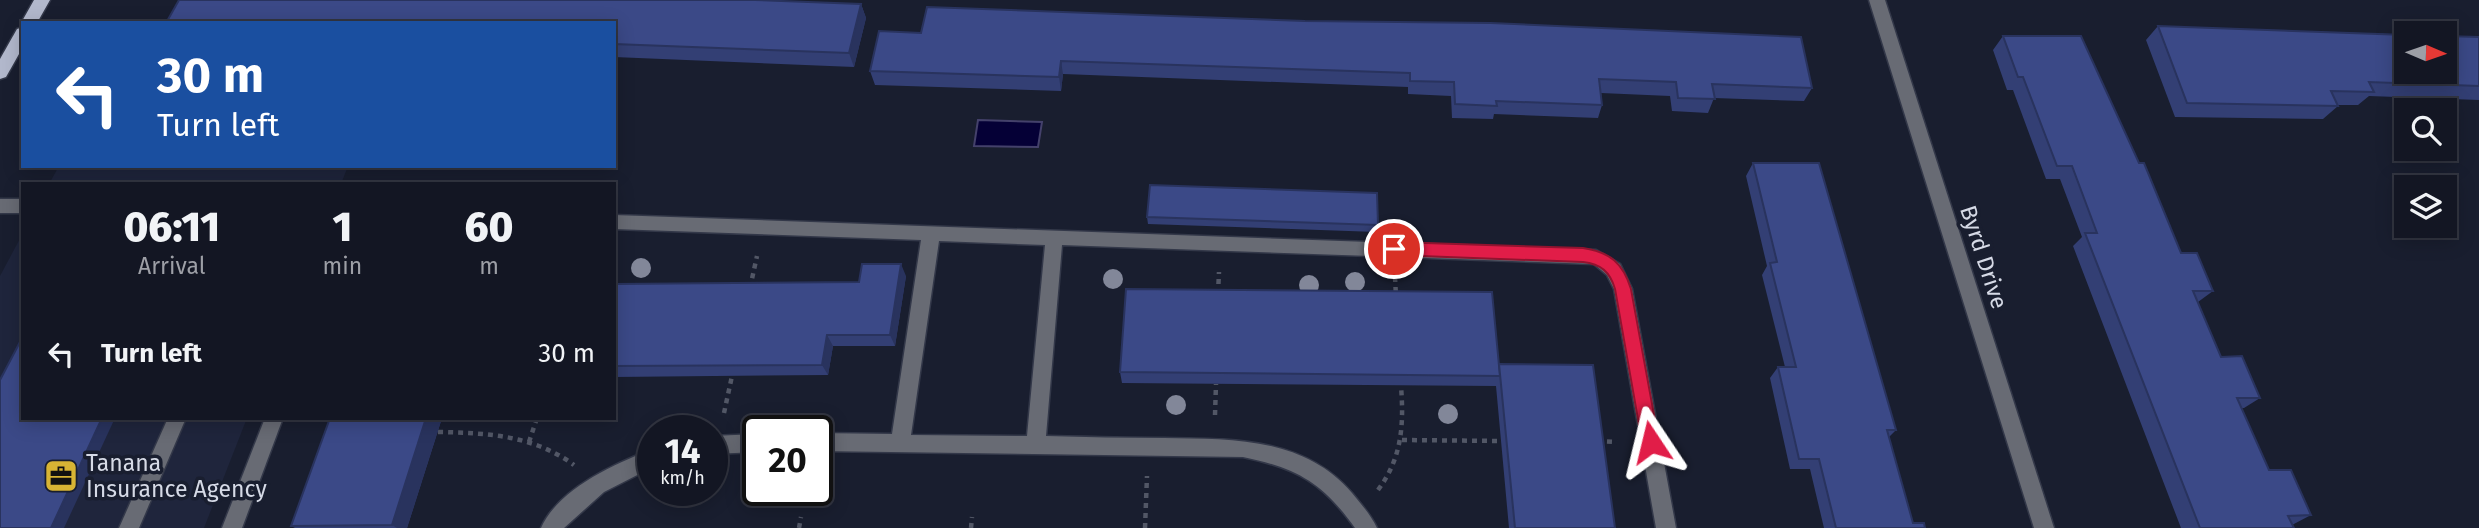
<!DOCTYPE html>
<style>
:root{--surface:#131623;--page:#1c1f2b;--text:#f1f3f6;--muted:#9d9fa6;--line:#323541}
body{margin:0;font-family:"Fira Sans",sans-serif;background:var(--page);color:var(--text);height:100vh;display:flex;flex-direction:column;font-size:26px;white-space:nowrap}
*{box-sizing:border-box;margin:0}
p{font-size:23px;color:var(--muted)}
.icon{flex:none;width:38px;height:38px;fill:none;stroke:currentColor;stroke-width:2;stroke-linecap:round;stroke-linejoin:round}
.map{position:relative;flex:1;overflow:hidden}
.details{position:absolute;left:21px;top:182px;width:595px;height:238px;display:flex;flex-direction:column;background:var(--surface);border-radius:0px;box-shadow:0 4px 18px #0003,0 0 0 2px var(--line)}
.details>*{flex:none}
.top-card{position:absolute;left:21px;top:21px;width:595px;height:147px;border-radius:0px;box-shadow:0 4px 18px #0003,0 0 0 2px var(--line);background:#1a4fa0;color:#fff;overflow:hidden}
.needle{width:46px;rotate:92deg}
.controls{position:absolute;left:2394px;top:21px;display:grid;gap:14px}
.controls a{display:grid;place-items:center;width:63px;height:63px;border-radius:0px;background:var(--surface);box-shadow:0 4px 18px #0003,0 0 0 2px var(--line);font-size:35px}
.speed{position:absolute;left:637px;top:415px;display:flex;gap:14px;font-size:35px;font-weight:700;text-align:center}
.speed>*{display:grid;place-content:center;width:91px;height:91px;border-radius:50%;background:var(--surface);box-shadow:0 4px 18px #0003,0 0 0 2px var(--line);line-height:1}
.speed small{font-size:18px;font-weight:400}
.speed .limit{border:4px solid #111;border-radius:10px;background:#fff;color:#111}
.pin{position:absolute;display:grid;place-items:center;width:60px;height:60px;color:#fff;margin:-30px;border:4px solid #fff;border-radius:50%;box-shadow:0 2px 7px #0007}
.me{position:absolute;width:77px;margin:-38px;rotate:350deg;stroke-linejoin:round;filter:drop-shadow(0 0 5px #0008)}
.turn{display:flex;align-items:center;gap:24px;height:147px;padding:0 21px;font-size:32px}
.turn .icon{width:91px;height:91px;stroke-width:2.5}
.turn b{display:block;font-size:49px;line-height:60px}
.eta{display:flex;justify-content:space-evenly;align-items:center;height:119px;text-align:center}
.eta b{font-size:42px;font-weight:800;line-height:49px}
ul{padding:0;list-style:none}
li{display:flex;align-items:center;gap:21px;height:105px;padding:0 21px}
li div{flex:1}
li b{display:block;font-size:26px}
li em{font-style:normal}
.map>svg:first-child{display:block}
.built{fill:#1f253c}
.water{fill:#050036;stroke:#44416b;stroke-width:2}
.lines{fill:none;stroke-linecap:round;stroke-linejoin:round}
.minor-casing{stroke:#333849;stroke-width:3}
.major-casing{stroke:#333849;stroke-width:3}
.path{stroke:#525766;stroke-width:4.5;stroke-dasharray:5 5;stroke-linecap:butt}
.minor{fill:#686b74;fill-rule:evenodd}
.major{fill:#b2b8cc;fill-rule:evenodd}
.tree{fill:#828799}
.wall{fill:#333f74}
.shaded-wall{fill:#29335e}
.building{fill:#3b4987;stroke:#29335e;stroke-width:2}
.route{fill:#e11d48;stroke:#92132f;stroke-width:2}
.labels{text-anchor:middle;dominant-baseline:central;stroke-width:7;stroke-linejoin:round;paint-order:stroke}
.street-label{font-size:23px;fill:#d6dae6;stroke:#191e2f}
.poi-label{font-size:23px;fill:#d6dae6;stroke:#191e2f;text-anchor:start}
</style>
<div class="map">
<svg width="2479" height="528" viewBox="0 0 2479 528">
<rect width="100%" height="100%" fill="#191e2f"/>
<g class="built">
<path d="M 59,166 L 348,166 L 341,184 L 49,184 Z"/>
<path d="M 23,233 L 23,418 L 247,418 L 204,528 L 0,528 L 0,276 Z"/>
</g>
<path class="water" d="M 978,120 L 1042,122 L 1038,147 L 974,146 Z"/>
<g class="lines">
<defs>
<g id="minor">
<path d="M 1869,0 L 1885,0 L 2054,528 L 2034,528 Z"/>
<rect x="0" y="199" width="23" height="14"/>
<path d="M 614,215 L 1596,250 L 1620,264 L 1632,289 L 1676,528 L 1656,528 L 1614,289 L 1607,275 L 1594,264 L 1062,245 L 1046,436 C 1086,437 1125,438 1164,438 C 1232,439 1304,437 1352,493 C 1361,504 1371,515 1377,528 L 1355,528 C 1323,483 1297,468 1243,457 L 817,451 L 817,433 L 892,434 L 921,240 L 614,229 ZM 939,241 L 1045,245 L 1027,436 L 911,435 Z"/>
<path d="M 168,418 L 186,418 L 139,528 L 119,528 Z"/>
<path d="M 265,418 L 283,418 L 242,528 L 222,528 Z"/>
<path d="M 758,434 L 758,452 L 712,454 L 712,436 Z"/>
<path d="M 653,449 L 653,467 L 604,492 L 564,528 L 541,528 C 558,489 616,463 653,449 Z"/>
</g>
<g id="major">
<path d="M 34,0 L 50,0 L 37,23 L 23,23 L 23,26 L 21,23 Z"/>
<path d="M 23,27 L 23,47 L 6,77 L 0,79 L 0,59 L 17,29 Z"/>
</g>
</defs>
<use href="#minor" class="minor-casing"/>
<use href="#major" class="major-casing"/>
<g class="path">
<path d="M 1395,277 L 1396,297"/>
<path d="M 750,288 L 757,256"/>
<path d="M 1218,294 L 1219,272"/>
<path d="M 724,413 L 732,376"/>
<path d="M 1215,415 L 1216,384"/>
<path d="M 438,432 C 487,433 533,435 574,465"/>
<path d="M 1402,440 L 1502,441"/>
<path d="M 1597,441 L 1617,442"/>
<path d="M 529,442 L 537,418"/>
<path d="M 1378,490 C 1402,458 1404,425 1401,386"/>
<path d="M 799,528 L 801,517"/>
<path d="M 971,528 L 972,517"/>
<path d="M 1145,528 L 1147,476"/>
</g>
<use href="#minor" class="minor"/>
<use href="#major" class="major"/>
</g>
<g class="tree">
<circle cx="641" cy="268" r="10"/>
<circle cx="1113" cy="279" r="10"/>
<circle cx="1355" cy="282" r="10"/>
<circle cx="1309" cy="285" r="10"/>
<circle cx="1176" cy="405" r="10"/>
<circle cx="1448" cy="414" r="10"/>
</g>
<g class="wall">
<path d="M 861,4 L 866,18 L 854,67 L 614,57 L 614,23 Z"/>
<path d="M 2158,26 L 2479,37 L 2479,100 L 2369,96 L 2358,105 L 2338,105 L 2338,106 L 2323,119 L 2175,117 L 2146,40 Z"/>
<path d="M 879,31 L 1812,88 L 1804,101 L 1714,98 L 1708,113 L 1672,111 L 1670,96 L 1601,93 L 1602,105 L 1598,118 L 1494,114 L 1493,119 L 1452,118 L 1451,96 L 1408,94 L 1408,87 L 1063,74 L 1061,91 L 875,85 L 870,71 Z"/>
<path d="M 2003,36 L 2213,291 L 2198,302 L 2221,357 L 2260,398 L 2244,408 L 2241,408 L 2269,470 L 2311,515 L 2292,525 L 2294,528 L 2181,528 L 2073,246 L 2082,237 L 2060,179 L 2046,179 L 2013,90 L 2007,90 L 1993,50 Z"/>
<path d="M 1753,163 L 1896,430 L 1889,437 L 1913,523 L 1925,528 L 1824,528 L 1810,469 L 1790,469 L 1770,378 L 1778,367 L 1785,367 L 1762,275 L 1767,266 L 1746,176 Z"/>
<path d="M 1147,217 L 1378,225 L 1377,232 L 1148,224 Z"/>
<path d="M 906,276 L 895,346 L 833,346 L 828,375 L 614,377 L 614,284 L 859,282 Z"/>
<path d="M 1499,365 L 1615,528 L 1509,528 L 1496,386 L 1122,383 L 1120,372 Z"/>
<path d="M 330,418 L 442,418 L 407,528 L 295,528 L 291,526 Z"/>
</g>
<g class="shaded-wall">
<path d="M 861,4 L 866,18 L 854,67 L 849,53 Z"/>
<path d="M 1061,61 L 1063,74 L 1061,91 L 1059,77 Z"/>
<path d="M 901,264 L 906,276 L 895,346 L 890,335 Z"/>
<path d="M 827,335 L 833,346 L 828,375 L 822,365 Z"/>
<path d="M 102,418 L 115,418 L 64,528 L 51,528 Z"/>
<path d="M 426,418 L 442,418 L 407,528 L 397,528 L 392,525 Z"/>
</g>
<g class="building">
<path d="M 179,0 L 755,0 L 861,4 L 849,53 L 614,44 L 614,23 L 166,23 Z"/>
<path d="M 927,7 L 1305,21 L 1491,23 L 1801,37 L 1812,88 L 1712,84 L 1715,99 L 1678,98 L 1676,82 L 1599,79 L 1602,105 L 1496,101 L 1497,106 L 1455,104 L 1454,82 L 1410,81 L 1410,73 L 1061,61 L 1059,77 L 870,71 L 879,31 L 921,33 Z"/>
<path d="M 2158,26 L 2406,35 L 2406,72 L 2445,72 L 2445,36 L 2479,37 L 2479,86 L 2369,82 L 2374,92 L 2331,91 L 2338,106 L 2187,103 Z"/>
<path d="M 2003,36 L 2081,36 L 2139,163 L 2144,163 L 2181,253 L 2197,253 L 2213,291 L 2193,291 L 2221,357 L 2242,356 L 2260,398 L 2237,398 L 2269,470 L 2291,470 L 2311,515 L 2288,516 L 2294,528 L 2200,528 L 2085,233 L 2097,233 L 2072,166 L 2057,166 L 2023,77 L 2018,77 Z"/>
<path d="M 1753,163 L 1819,163 L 1896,430 L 1887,430 L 1913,523 L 1924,523 L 1925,528 L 1836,528 L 1819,459 L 1799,459 L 1778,367 L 1796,367 L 1770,263 L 1777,262 Z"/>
<path d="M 1150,185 L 1377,193 L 1378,225 L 1147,217 Z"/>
<path d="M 862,264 L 901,264 L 890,335 L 827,335 L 822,365 L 614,366 L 614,284 L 859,282 Z"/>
<path d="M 1126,289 L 1492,292 L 1500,376 L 1120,372 Z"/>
<path d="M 21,340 L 23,340 L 23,418 L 102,418 L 51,528 L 0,528 L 0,380 Z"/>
<path d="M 1499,364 L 1593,365 L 1615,528 L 1515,528 Z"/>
<path d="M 330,418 L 426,418 L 392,525 L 291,526 Z"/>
</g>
<path class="route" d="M 1394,242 L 1583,248 C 1610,252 1623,263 1631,289 L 1659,442 L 1657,447 L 1645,447 L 1642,442 L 1615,289 C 1610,272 1601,264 1583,262 L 1394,255 L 1386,249 Z"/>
<defs>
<symbol id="office-square" viewBox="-11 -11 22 22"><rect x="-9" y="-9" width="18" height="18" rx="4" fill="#d8b434" stroke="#191e2f"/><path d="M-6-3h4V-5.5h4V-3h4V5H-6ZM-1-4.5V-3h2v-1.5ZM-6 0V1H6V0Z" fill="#111"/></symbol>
</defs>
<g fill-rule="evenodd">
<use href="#office-square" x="42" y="457" width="38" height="38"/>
</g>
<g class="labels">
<g class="street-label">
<text transform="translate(1984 257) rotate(72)">Byrd Drive</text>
</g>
<g class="poi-label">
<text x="86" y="463">Tanana<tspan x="86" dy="26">Insurance Agency</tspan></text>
</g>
</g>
</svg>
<div class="controls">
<a><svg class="needle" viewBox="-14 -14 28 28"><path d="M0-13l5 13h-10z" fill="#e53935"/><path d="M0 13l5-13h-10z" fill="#9d9fa6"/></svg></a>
<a><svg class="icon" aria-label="search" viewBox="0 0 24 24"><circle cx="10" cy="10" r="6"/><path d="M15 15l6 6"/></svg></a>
<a><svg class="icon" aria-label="layers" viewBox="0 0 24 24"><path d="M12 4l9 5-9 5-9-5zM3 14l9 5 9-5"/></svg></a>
</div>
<div class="speed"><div>14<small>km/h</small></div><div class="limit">20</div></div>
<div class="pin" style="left:1394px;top:249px;background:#d93025"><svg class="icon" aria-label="arrive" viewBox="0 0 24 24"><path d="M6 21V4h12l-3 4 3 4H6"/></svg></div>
<svg class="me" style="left:1651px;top:442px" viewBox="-20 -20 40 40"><path d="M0-17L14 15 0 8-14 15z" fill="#e11d48" stroke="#fff" stroke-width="4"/></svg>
<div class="top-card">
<div class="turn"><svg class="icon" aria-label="left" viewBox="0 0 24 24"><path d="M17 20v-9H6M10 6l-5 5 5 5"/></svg><div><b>30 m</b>Turn left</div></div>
</div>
<section class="details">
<div class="eta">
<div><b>06:11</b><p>Arrival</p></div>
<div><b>1</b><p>min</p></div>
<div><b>60</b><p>m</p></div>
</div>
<ul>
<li><svg class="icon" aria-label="left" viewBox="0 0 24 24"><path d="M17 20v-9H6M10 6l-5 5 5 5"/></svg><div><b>Turn left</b></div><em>30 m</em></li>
</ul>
</section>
</div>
